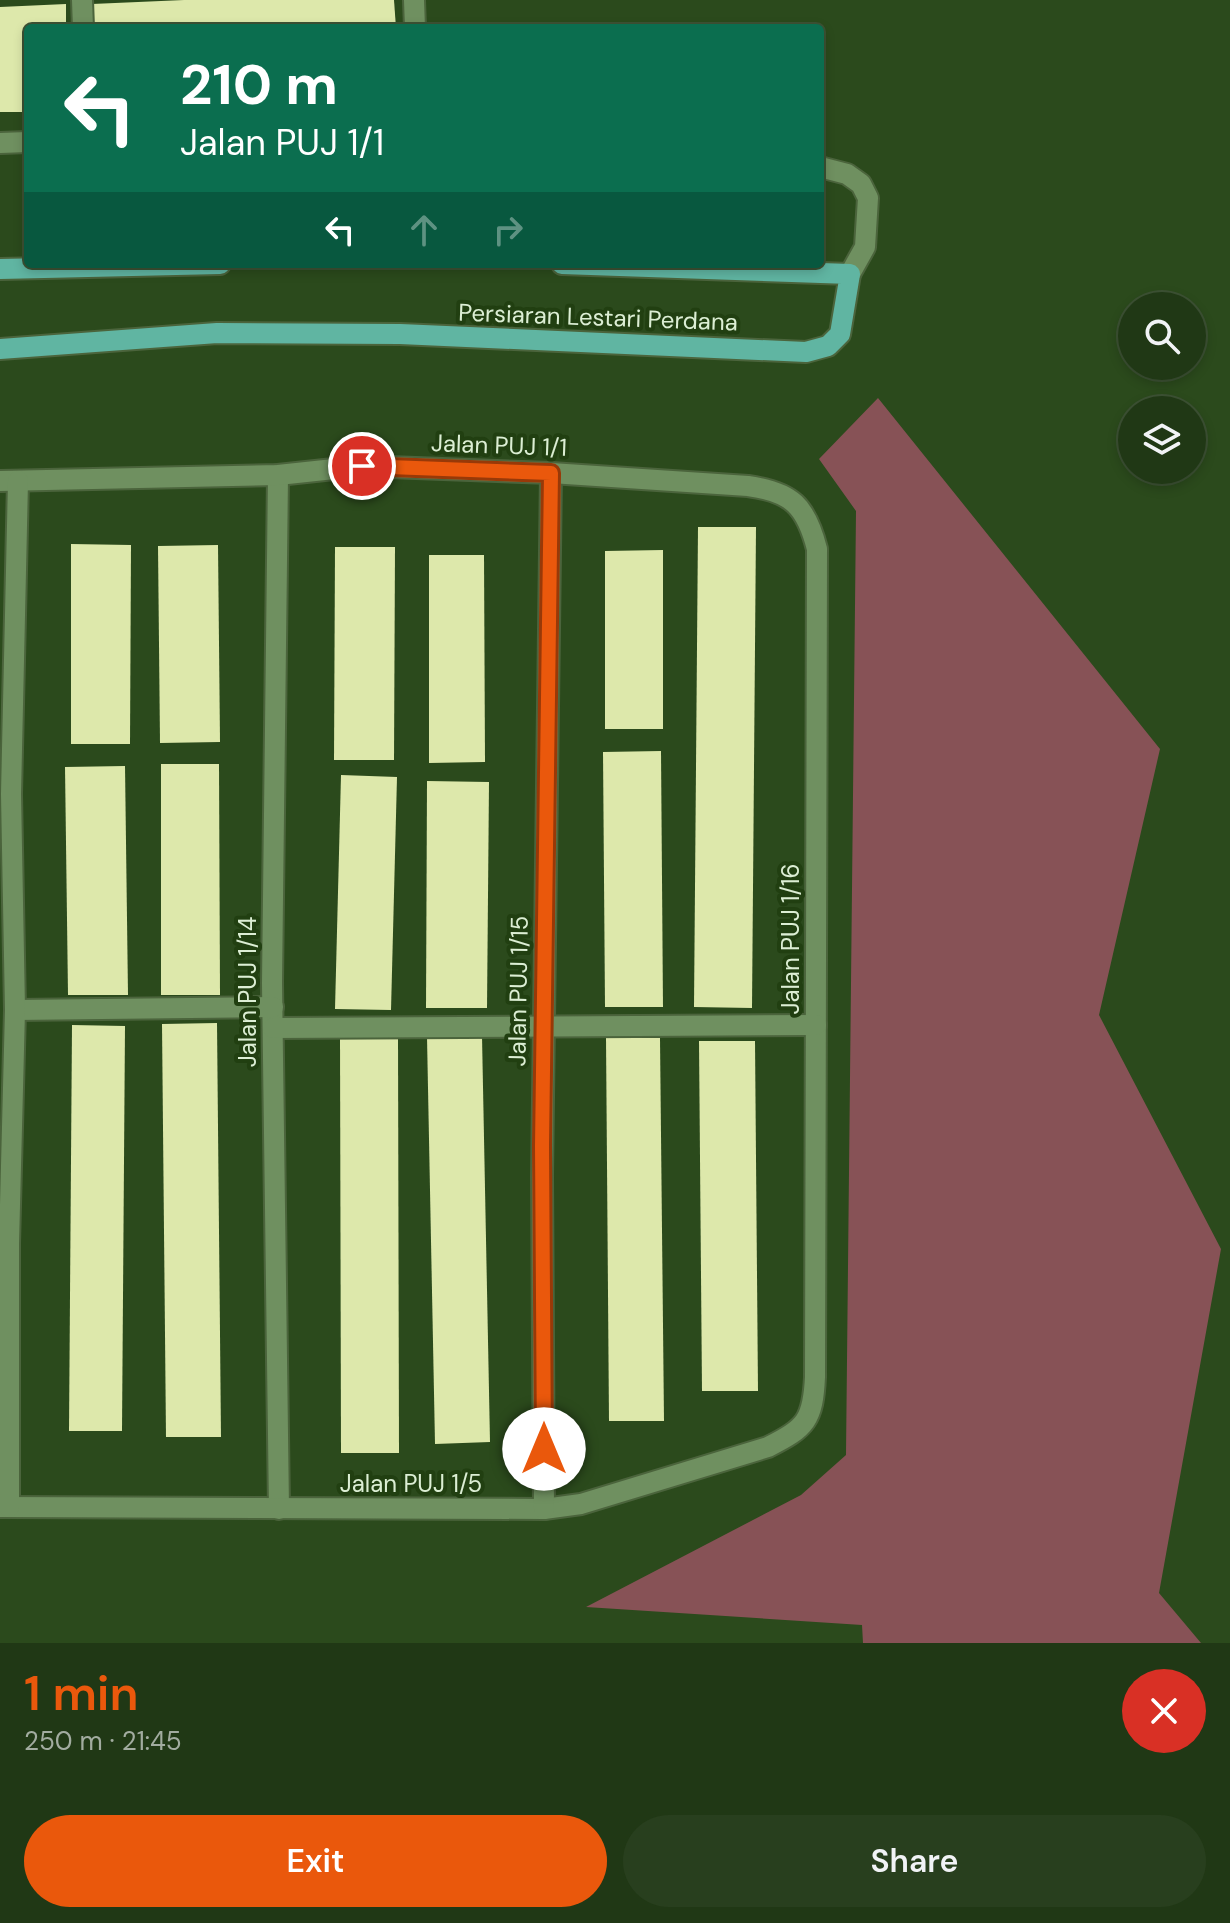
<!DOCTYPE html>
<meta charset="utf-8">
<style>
:root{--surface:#203815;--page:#283f1e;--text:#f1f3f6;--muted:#a2aca0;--line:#3d5234;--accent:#ea580c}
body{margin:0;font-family:"DM Sans",sans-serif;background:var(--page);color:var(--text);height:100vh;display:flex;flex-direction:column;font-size:30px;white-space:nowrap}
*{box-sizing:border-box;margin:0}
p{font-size:26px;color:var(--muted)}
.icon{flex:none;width:44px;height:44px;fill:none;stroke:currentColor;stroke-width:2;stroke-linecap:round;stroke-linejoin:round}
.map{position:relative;height:1643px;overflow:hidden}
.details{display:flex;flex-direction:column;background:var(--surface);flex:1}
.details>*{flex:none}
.guide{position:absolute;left:24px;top:24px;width:800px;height:244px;border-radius:8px;box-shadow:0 4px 12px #0003,0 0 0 2px var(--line);background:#0b6e4f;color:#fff;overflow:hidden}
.tools{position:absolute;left:1118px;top:292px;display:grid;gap:16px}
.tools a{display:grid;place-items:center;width:88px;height:88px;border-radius:50%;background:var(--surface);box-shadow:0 4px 12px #0003,0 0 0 2px var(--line);font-size:40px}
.pin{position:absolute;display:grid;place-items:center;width:68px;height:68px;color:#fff;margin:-34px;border:4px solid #fff;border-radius:50%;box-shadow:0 2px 8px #0007}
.me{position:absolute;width:88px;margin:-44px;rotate:0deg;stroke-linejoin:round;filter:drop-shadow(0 0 6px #0008)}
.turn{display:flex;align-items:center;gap:28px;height:168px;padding:0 24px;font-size:36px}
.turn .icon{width:104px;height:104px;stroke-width:2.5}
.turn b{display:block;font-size:56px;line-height:68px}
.lanes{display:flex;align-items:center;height:76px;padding:0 24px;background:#0003;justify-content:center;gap:40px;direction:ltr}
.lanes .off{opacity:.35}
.round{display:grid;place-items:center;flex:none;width:84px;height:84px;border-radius:42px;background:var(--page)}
.head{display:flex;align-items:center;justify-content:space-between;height:136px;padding:0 24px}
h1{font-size:48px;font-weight:600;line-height:60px;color:var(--accent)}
.primary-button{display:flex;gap:16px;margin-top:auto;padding:16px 24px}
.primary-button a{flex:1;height:92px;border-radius:48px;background:var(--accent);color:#fff;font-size:32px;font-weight:600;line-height:92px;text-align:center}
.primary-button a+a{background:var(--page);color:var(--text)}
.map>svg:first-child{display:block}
.green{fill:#875256}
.building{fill:#dde8ab}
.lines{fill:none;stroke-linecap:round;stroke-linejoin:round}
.minor-casing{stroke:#4b643c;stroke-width:24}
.major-casing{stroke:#4b643c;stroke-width:24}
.minor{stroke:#6f9060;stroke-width:20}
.major{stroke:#60b5a2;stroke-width:20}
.route-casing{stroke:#983908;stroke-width:20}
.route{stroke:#ea580c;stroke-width:14}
.labels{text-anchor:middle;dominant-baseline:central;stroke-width:8;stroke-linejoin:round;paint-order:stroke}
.street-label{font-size:24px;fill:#dceed4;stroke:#213f11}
</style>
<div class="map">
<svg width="1230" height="1643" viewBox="0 0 1230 1643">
<rect width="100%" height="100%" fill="#2b4a1c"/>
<path class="green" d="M 878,398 L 1160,749 L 1099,1015 L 1221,1249 L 1159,1593 L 1201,1643 L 863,1643 L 862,1625 L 586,1607 L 801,1495 L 846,1455 L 856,511 L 819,459 Z"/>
<g class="building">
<path d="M 184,0 L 394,0 L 396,28 L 93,28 L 92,4 Z"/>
<path d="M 66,4 L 66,28 L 28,28 L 28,112 L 0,112 L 0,7 Z"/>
<path d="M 698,527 L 756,527 L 752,1008 L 694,1007 Z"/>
<path d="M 71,544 L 131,545 L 130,744 L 71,744 Z"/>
<path d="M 218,545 L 220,742 L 160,743 L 158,546 Z"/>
<path d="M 335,547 L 395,547 L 394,760 L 334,760 Z"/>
<path d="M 663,550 L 663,729 L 605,729 L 605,551 Z"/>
<path d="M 429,555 L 484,555 L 485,762 L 429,763 Z"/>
<path d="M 661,751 L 663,1007 L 605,1007 L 603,752 Z"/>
<path d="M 161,764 L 219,764 L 220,995 L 161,995 Z"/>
<path d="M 125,766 L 128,995 L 68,995 L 65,767 Z"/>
<path d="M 341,775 L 397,777 L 391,1010 L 335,1009 Z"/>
<path d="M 427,781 L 489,782 L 487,1008 L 426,1008 Z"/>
<path d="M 217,1023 L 221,1437 L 166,1437 L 162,1024 Z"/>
<path d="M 72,1025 L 125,1026 L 122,1431 L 69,1431 Z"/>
<path d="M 340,1036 L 398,1036 L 399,1453 L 341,1453 Z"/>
<path d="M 482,1036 L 490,1442 L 435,1444 L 427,1037 Z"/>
<path d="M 606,1038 L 660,1038 L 664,1421 L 609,1421 Z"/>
<path d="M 699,1041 L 755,1041 L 758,1391 L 702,1391 Z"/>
</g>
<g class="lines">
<defs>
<g id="minor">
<path d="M 82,0 L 83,28"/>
<path d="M 414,0 L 415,28"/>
<path d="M 0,143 L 28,142"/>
<path d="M 820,167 L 847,174 L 861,184 L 868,198 L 865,247 L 850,274"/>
<path d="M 278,475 L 272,983 L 279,1509"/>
<path d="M 0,481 L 278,475 L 362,466 L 551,473 L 748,486 C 792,492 806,506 817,549 L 815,1377 C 813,1420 806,1428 768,1447 L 581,1504 L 544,1509 L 0,1507"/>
<path d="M 15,1010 L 273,1007"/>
<path d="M 273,1028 L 816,1025"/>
<path d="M 9,1507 L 9,1244 L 15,1010 L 11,794 L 18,481"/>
<path d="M 544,1509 L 542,1176 L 551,473"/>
</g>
<g id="major">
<path d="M 0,269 L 220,264"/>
<path d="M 0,349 L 217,333 L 400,334 L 806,352 L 828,346 L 840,334 L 850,274 L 562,264"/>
</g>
</defs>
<use href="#minor" class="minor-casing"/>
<use href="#major" class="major-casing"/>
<use href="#minor" class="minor"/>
<use href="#major" class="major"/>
</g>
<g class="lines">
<defs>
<path id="route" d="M 362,466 L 551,473 L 542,1146 L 544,1449"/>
</defs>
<use href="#route" class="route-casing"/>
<use href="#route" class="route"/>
</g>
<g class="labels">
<g class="street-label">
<text transform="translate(598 317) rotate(2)">Persiaran Lestari Perdana</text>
<text transform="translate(499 445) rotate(2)">Jalan PUJ 1/1</text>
<text transform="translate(790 939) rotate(-90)">Jalan PUJ 1/16</text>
<text transform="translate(518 991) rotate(-89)">Jalan PUJ 1/15</text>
<text transform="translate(247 992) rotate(-90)">Jalan PUJ 1/14</text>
<text x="411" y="1483">Jalan PUJ 1/5</text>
</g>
</g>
</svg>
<div class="tools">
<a><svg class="icon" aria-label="search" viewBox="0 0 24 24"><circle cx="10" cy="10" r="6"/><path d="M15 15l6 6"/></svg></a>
<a><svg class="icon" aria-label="layers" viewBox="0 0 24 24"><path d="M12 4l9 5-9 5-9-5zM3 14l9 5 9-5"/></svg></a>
</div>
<div class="pin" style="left:362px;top:466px;background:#d93025"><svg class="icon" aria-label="arrive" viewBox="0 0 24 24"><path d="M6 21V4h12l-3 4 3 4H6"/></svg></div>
<svg class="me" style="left:544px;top:1449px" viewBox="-20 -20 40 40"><circle r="19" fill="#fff"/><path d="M0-13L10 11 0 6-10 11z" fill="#ea580c"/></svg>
<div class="guide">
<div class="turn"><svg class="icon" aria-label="left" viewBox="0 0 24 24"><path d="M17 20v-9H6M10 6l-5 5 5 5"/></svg><div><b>210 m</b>Jalan PUJ 1/1</div></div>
<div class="lanes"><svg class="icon" aria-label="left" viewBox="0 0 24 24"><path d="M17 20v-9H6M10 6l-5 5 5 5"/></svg><svg class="icon off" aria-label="ahead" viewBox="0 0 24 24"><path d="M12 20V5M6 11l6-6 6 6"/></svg><svg class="icon off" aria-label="right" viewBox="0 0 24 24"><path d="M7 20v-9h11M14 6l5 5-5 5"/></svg></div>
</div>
</div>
<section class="details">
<div class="head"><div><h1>1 min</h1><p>250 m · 21:45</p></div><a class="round" style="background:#d93025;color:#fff"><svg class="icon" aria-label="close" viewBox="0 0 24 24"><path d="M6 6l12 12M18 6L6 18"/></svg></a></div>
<div class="primary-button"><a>Exit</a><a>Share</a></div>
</section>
